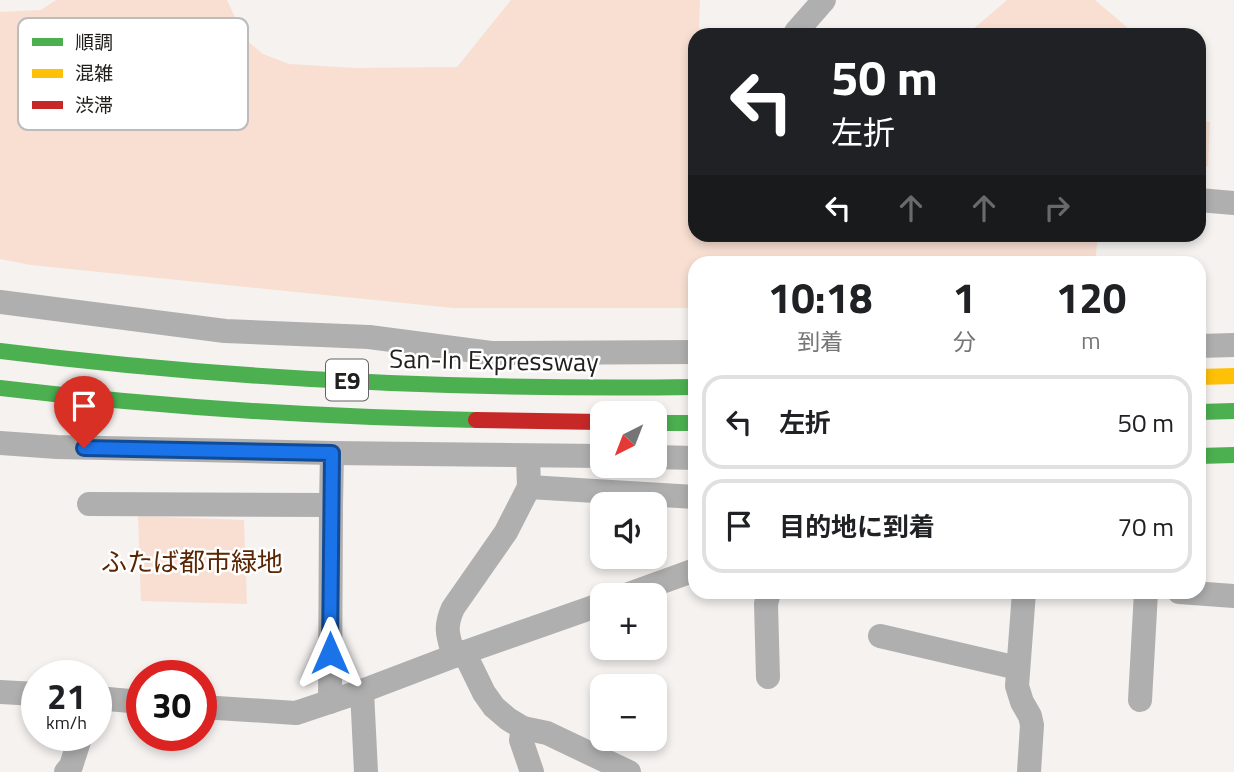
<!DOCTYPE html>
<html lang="ja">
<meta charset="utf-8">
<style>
:root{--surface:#fff;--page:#f2f2f2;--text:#202124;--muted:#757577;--line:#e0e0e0}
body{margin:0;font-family:"Titillium Web","Noto Sans JP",sans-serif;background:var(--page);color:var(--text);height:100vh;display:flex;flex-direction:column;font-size:26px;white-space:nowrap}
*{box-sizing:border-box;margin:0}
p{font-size:23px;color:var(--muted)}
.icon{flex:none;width:38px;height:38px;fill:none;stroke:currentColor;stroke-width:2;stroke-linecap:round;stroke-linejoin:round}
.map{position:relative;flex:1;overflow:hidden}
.sheet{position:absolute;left:688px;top:256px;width:518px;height:343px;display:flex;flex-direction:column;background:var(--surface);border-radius:21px;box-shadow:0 4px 10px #0003}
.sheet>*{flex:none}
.hud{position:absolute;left:688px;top:28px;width:518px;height:214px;border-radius:21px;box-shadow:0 4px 10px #0003;background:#202124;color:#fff;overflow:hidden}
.needle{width:46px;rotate:222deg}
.tools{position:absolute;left:590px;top:401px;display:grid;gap:14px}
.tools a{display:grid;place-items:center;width:77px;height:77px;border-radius:14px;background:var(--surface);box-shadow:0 4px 10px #0003;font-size:35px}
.speed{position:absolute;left:21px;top:660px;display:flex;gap:14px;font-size:35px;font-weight:700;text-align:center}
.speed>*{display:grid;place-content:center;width:91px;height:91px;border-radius:50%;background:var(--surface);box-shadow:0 4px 10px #0003;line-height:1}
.speed small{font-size:18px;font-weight:400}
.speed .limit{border:10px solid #d22;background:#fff;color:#111}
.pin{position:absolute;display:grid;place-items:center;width:60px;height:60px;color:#fff;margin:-72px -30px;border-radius:50% 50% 50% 0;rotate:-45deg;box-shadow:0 0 7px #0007}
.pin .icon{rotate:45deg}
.me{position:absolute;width:77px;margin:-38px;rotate:0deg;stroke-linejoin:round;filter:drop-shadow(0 0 5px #0008)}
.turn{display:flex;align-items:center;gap:24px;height:147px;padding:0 28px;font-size:32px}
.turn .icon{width:91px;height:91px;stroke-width:2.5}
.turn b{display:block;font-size:49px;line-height:60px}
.lanes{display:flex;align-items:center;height:66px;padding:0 28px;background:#0003;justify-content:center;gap:35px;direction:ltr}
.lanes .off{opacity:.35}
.eta{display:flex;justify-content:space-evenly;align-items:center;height:119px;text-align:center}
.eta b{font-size:42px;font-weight:700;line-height:49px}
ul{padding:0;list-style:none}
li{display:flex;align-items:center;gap:21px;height:94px;margin:0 14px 10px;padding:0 14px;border:4px solid var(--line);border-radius:21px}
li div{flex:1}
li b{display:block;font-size:26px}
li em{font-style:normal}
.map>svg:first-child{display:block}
.green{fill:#f8dfd2}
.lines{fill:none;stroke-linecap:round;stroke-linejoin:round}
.street{stroke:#b0afaf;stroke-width:24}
.fast{stroke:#4caf50;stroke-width:16}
.slow{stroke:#ffc107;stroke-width:16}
.jam{stroke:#c62828;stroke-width:16}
.route-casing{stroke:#114b97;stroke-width:18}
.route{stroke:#1a73e8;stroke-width:12}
.labels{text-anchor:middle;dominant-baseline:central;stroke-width:5;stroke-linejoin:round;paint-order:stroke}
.shield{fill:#fff;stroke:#646362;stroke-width:2}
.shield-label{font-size:24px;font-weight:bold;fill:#22201e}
.street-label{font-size:26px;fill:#22201e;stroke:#fff}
.park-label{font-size:26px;fill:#5b2501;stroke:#fff}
.key{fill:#fff;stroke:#bdbcbc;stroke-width:2}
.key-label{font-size:19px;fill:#22201e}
</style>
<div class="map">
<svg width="1234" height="772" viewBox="0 0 1234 772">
<rect width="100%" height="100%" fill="#f5f2f0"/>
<g class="green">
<path d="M 56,0 L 227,0 L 245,39 L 263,54 L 289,64 L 355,68 L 457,67 L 511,0 L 700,0 L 699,27 L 702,35 L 695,35 L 695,234 L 1098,235 L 1095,262 L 695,262 L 695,308 L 453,308 L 31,265 L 0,259 L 0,12 L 41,10 Z"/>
<path d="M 1007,0 L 1095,0 L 1136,35 L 957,35 L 972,30 Z"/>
<path d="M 1201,70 L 1201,121 L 1210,122 L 1208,166 L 1199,166 L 1199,71 Z"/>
<path d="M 138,516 L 244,520 L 247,604 L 141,601 Z"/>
</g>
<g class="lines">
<g class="street">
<path d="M 796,32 L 824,0"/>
<path d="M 1199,200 L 1234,203"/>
<path d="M 0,302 L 225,331 L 369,337 L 491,353 L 695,352"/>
<path d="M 1199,346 L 1234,345"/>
<path d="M 0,443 L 57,447 L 332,453 L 602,456"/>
<path d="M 654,457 L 695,458"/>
<path d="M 529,487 L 695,497"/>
<path d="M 89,504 L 331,505 L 332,453"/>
<path d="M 1024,592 L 1017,686 L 1022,702 L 1030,716 L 1032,725 L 1029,772"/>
<path d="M 1179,592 L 1234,596"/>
<path d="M 626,595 L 695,570"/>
<path d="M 880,636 L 1018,668"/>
<path d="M 464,652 L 484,693 L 494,707 L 508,719 L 523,728 L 547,733 L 629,772"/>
<path d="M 454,656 C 448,636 444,628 453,608 L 506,532 L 529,487 L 528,456"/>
<path d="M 768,677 L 766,604 L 769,592"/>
<path d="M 362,691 L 366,772"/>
<path d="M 0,692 L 37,694"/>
<path d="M 96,698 L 142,702"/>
<path d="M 1140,700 L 1146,592"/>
<path d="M 330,702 L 331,505"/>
<path d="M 201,707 L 296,713 L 362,691 L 454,656 L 602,604"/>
<path d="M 523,728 L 521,740 L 532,772"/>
<path d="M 66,772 L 71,766 L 81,735"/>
</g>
<g class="fast">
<path d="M 0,351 C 230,380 463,390 695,387"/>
<path d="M 0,388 C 158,407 317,417 476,420"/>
<path d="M 1199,412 L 1234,411"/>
<path d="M 654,423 L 695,423"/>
<path d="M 1199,456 L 1234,455"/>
</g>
<path class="slow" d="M 1199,377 L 1234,376"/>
<path class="jam" d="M 476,420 L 602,422"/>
</g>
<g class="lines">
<defs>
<path id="route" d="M 84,448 L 332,453 L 330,653"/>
</defs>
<use href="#route" class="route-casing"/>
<use href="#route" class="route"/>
</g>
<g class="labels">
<rect class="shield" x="326" y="359.5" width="42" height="41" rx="5"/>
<g class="shield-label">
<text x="347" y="380">E9</text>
</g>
<g class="street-label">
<text transform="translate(494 360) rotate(1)">San-In Expressway</text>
</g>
<g class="park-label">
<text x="192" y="561">ふたば都市緑地</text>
</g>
</g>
<rect x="18" y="18" width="230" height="112" rx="10" class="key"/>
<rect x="32" y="38" width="31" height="8" fill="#4caf50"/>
<rect x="32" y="69" width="31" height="9" fill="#ffc107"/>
<rect x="32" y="101" width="31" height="8" fill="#c62828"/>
<g class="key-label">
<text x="75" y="49">順調</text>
<text x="75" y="80">混雑</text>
<text x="75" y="112">渋滞</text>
</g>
</svg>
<div class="tools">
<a><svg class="needle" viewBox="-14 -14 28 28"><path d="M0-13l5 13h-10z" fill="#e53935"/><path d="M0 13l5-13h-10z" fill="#757577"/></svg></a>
<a><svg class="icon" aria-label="sound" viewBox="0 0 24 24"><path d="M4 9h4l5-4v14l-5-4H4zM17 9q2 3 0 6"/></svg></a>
<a>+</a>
<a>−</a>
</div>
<div class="speed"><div>21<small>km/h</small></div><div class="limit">30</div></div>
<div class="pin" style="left:84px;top:448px;background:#d93025"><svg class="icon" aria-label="arrive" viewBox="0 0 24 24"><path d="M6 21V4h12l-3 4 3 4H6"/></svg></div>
<svg class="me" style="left:330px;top:653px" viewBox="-20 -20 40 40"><path d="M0-17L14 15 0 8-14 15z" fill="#1a73e8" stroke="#fff" stroke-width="4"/></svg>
<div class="hud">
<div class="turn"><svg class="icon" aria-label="left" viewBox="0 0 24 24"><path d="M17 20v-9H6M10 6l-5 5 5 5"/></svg><div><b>50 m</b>左折</div></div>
<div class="lanes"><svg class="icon" aria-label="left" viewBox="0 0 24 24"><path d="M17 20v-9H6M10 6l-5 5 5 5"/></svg><svg class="icon off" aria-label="ahead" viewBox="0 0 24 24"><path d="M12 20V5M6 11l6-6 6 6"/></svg><svg class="icon off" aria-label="ahead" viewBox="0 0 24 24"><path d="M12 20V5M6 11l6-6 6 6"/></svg><svg class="icon off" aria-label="right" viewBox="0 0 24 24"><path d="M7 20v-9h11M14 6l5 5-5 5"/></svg></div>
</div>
<section class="sheet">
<div class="eta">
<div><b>10:18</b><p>到着</p></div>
<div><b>1</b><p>分</p></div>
<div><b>120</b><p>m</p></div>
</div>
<ul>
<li><svg class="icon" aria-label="left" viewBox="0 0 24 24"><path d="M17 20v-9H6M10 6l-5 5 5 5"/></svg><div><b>左折</b></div><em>50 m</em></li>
<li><svg class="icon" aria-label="arrive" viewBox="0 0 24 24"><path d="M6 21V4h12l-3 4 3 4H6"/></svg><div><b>目的地に到着</b></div><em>70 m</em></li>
</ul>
</section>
</div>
